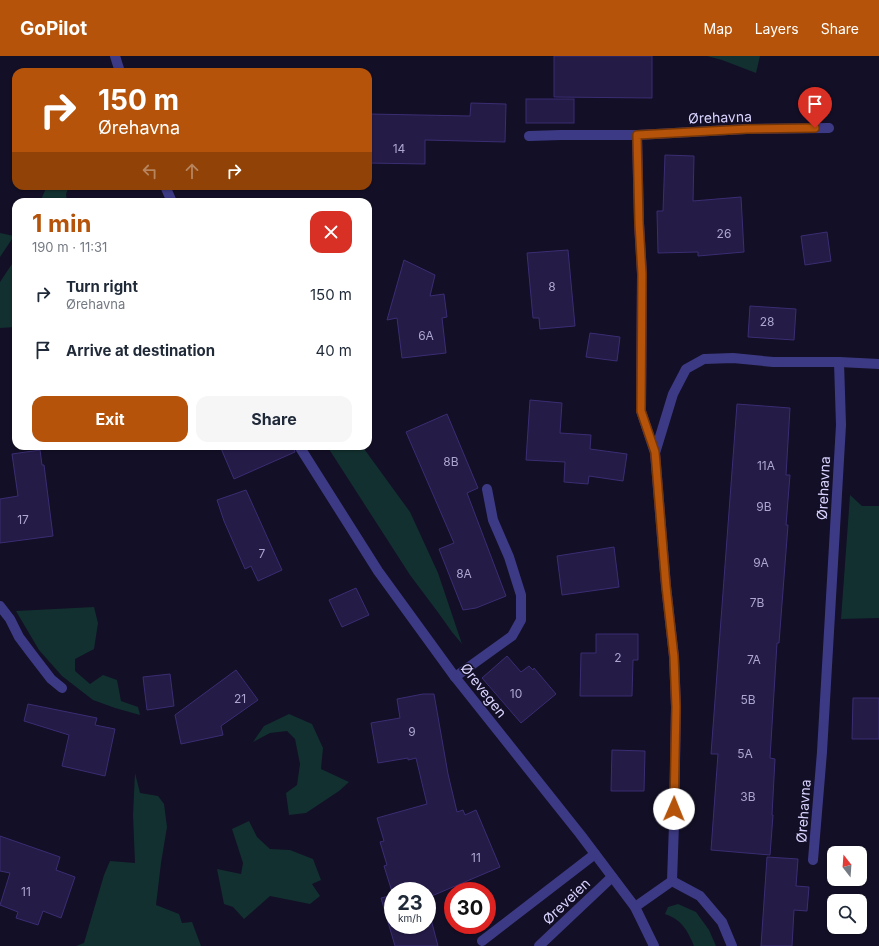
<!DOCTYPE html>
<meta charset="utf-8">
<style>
:root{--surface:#fff;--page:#f6f6f7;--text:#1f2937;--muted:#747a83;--accent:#b45309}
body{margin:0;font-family:Inter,sans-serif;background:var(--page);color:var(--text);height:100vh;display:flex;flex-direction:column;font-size:15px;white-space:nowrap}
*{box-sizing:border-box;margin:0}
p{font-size:13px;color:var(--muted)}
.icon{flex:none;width:22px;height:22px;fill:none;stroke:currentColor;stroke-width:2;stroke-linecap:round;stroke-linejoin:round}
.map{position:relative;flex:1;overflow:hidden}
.details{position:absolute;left:12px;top:142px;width:360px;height:252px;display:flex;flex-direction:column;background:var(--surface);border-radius:12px;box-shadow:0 1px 3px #0004}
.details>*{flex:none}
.guide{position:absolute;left:12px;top:12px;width:360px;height:122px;border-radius:12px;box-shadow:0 1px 3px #0004;background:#b45309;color:#fff;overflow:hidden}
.needle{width:26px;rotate:343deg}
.fabs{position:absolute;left:827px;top:790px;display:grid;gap:8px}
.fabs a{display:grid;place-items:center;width:40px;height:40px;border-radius:8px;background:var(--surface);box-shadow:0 1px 3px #0004;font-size:20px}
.speed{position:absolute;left:384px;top:826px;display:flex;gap:8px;font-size:20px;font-weight:700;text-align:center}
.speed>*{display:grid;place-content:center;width:52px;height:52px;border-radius:50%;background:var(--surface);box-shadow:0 1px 3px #0004;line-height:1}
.speed small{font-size:10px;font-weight:400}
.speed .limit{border:6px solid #d22;background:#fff;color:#111}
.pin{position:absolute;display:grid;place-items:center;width:34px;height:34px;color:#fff;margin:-41px -17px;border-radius:50% 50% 50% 0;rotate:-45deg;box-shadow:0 0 4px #0007}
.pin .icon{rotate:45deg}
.me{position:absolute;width:44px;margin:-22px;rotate:1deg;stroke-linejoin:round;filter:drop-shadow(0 0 3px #0008)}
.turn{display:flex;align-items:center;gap:14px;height:84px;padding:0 20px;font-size:18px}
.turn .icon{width:52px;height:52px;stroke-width:2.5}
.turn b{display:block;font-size:28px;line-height:34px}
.lanes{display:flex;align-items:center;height:38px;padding:0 20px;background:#0003;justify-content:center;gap:20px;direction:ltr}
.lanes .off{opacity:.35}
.round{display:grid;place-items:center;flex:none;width:42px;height:42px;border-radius:12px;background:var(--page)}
.headline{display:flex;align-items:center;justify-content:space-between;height:68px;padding:0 20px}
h1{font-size:24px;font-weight:700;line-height:30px;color:var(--accent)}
.cta{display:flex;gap:8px;margin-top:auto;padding:8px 20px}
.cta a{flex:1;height:46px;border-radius:12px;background:var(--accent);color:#fff;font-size:16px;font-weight:700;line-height:46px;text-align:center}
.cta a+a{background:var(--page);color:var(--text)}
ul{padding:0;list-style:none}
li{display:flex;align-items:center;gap:12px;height:56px;padding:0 20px}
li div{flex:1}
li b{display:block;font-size:15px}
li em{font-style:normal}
header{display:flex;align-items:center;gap:24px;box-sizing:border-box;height:56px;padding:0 20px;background:var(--accent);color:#fff}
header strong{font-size:19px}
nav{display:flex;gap:22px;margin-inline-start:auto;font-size:14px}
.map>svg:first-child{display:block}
.green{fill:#12302f}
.building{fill:#241b47;stroke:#3b2d73}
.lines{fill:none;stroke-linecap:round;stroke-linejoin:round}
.minor{stroke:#3d3a85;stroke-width:10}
.route-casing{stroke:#753606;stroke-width:10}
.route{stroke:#b45309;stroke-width:7}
.labels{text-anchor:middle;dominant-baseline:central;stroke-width:3;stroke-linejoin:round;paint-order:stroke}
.number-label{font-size:12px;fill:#aca6d1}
.street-label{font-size:14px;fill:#d9d4ff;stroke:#130f26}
</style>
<header>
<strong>GoPilot</strong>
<nav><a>Map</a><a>Layers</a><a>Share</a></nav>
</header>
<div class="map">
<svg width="879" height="890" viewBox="0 0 879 890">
<rect width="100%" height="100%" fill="#130f26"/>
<g class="green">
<path d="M 707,0 L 760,0 L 756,17 L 722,4 Z"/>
<path d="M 47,130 L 69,130 L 66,138 L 67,146 L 40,146 Z"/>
<path d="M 0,177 L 14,180 L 0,201 Z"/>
<path d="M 16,202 L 16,271 L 0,272 L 0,226 Z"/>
<path d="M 327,390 L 362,390 L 410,456 L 438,517 L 462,588 L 452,576 L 437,555 L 410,519 Z"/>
<path d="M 850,439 L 862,450 L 879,450 L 879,562 L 841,563 Z"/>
<path d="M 94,551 L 98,567 L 94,593 L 75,603 L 75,615 L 90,628 L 103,619 L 117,624 L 121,645 L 138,651 L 140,659 L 115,652 L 93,644 L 62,620 L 39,594 L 16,555 Z"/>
<path d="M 289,658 L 312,668 L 323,692 L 321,713 L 349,726 L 339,735 L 306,757 L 289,759 L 286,737 L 297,729 L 300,708 L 295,683 L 287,675 L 270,677 L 253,686 L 264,670 Z"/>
<path d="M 135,717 L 140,737 L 158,740 L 164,748 L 167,771 L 161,807 L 156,849 L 179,858 L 182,867 L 192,866 L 201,890 L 76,890 L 84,887 L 104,819 L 110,805 L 135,807 L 133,759 Z"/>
<path d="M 249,765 L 257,781 L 270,793 L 290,794 L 313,803 L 321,824 L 312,828 L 320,840 L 310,848 L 270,840 L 244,863 L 233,851 L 224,848 L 217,813 L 241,818 L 243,807 L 232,773 Z"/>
<path d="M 678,848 L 696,856 L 709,874 L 716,890 L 694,890 C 688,875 681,863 665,858 L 668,851 Z"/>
</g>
<g class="building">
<path d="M 554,0 L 652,0 L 652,42 L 554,41 Z"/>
<rect x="526" y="43" width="48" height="24"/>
<path d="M 471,47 L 506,48 L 505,86 L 425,84 L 425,108 L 368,107 L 369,58 L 470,60 Z"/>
<path d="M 665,99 L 694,100 L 693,145 L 741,141 L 744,196 L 698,200 L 698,196 L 658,197 L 657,155 L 663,155 Z"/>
<path d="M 827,176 L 831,205 L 805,209 L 801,180 Z"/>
<path d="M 568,194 L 575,270 L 540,273 L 539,262 L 533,262 L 527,197 Z"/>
<path d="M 404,204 L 435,219 L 430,240 L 444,238 L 447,261 L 442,262 L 446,297 L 402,302 L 397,262 L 387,264 Z"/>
<path d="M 750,250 L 796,253 L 794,284 L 748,281 Z"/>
<path d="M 590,277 L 620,281 L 617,305 L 586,301 Z"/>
<path d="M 530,344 L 562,347 L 560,377 L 591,379 L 590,393 L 627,398 L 623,425 L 589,420 L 588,428 L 564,426 L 565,406 L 526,404 Z"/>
<path d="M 737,348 L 790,352 L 786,419 L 790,419 L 786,469 L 788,469 L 779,587 L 777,587 L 770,702 L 775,703 L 772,759 L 773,759 L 770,799 L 711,794 L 718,698 L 711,698 Z"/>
<path d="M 447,358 L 478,432 L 467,437 L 506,540 L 476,552 L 463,554 L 439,493 L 454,487 L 406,376 Z"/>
<path d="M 220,390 L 293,390 L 295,396 L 234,423 Z"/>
<path d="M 40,394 L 42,409 L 44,409 L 53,480 L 0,487 L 0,443 L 18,440 L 12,398 Z"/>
<path d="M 246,434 L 282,514 L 258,525 L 251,510 L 245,513 L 224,465 L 217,444 Z"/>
<path d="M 614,491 L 619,531 L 562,539 L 557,500 Z"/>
<path d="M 356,532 L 369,559 L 342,571 L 329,544 Z"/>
<path d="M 596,578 L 638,578 L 638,604 L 633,604 L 632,640 L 580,640 L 581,597 L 596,597 Z"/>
<path d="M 507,600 L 521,616 L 529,610 L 533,614 L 534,612 L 556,638 L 521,667 L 482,622 Z"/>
<path d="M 236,614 L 258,644 L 221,670 L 223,679 L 181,688 L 175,659 Z"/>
<path d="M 170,618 L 174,650 L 147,654 L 143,621 Z"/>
<path d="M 423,638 L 434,638 L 448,718 L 457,756 L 463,754 L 465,759 L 476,754 L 500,811 L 427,842 L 427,835 L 393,835 L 393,869 L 427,869 L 427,848 L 438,890 L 395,890 L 381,842 L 393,839 L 384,810 L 387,809 L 380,786 L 384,785 L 377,762 L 427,748 L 416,702 L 408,704 L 408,702 L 378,707 L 371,667 L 400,662 L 397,643 Z"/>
<path d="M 853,642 L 879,642 L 879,683 L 852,683 Z"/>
<path d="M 28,648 L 97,662 L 95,669 L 115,673 L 105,720 L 62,710 L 69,679 L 24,665 Z"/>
<path d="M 612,694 L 645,695 L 644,735 L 611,735 Z"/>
<path d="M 0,780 L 60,801 L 56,814 L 75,821 L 61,862 L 43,855 L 38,869 L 16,862 L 18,856 L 0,849 L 10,817 L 0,815 Z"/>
<path d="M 767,801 L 798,803 L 796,830 L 809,831 L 807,855 L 794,854 L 792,890 L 761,890 Z"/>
</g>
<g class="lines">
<g class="minor">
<path d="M 115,0 L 120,16"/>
<path d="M 529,80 L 561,79 L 637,79 L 747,73 L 829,72"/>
<path d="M 165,130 L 172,146"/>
<path d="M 839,306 L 879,308"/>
<path d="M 299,390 L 378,515 L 455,621 L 580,778 L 635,851 L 654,890"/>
<path d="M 655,397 L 673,338 L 686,313 L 704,303 L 733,302 L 773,306 L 839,306 L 841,369 L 822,696 L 813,804"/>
<path d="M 0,550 L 10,563 L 19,581 L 31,597 L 51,623 L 62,632"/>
<path d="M 455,621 L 512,580 L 521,564 L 521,539 L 509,501 L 493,464 L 487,433"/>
<path d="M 672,825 L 700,840 L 722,866 L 732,890"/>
<path d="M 635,851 L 672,825 L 674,768 L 676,651 L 674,601 L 666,530 L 655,397 L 641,355 L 642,218 L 639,167 L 637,79"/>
<path d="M 482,885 L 595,798"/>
<path d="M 539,890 L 612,821"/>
</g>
</g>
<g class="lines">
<defs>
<path id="route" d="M 674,753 L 676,651 L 674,601 L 666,530 L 655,396 L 641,355 L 642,218 L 639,167 L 637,79 L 747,73 L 815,72"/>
</defs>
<use href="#route" class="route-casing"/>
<use href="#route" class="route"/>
</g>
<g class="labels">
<g class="number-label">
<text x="399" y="92">14</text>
<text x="724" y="177">26</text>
<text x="552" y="230">8</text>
<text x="767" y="265">28</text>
<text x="426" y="279">6A</text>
<text x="451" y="405">8B</text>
<text x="766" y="409">11A</text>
<text x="764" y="450">9B</text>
<text x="23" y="463">17</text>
<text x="262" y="497">7</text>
<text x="761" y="506">9A</text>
<text x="464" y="517">8A</text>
<text x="757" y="546">7B</text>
<text x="618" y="601">2</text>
<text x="754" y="603">7A</text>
<text x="516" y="637">10</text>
<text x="240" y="642">21</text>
<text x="748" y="643">5B</text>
<text x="412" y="675">9</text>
<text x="745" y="697">5A</text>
<text x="748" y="740">3B</text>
<text x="476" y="801">11</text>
<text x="26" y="835">11</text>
</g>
<g class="street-label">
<text transform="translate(720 61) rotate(-2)">Ørehavna</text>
<text transform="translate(823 432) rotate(-87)">Ørehavna</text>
<text transform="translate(484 634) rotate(52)">Ørevegen</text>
<text transform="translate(803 755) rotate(-86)">Ørehavna</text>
<text transform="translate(566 845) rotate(-44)">Øreveien</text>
</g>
</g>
</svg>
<div class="fabs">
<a><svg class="needle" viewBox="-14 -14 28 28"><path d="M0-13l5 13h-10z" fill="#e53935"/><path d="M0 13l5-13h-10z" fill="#747a83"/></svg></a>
<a><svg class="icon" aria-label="search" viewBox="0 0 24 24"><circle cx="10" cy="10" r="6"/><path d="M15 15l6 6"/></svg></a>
</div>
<div class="speed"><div>23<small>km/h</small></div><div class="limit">30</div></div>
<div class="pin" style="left:815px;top:72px;background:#d93025"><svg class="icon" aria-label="arrive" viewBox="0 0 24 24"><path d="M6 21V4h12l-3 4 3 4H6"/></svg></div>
<svg class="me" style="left:674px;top:753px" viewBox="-20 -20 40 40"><circle r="19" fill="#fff"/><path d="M0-13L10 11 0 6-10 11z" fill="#b45309"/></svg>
<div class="guide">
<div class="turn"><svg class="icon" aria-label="right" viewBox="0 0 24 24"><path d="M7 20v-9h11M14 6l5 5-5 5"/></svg><div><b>150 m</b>Ørehavna</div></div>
<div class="lanes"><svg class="icon off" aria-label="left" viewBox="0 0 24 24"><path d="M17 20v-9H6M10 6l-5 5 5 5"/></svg><svg class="icon off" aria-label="ahead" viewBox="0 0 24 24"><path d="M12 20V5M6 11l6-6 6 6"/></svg><svg class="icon" aria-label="right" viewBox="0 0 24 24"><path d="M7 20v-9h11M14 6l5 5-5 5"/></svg></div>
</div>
<section class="details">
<div class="headline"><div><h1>1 min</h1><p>190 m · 11:31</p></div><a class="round" style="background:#d93025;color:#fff"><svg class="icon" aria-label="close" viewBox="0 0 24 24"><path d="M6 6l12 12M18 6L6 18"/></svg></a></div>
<ul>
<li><svg class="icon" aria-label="right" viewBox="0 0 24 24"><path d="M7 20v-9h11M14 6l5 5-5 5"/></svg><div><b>Turn right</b><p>Ørehavna</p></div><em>150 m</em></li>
<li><svg class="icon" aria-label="arrive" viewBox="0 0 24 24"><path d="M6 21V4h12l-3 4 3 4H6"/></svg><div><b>Arrive at destination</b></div><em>40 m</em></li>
</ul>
<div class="cta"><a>Exit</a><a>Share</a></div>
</section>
</div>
